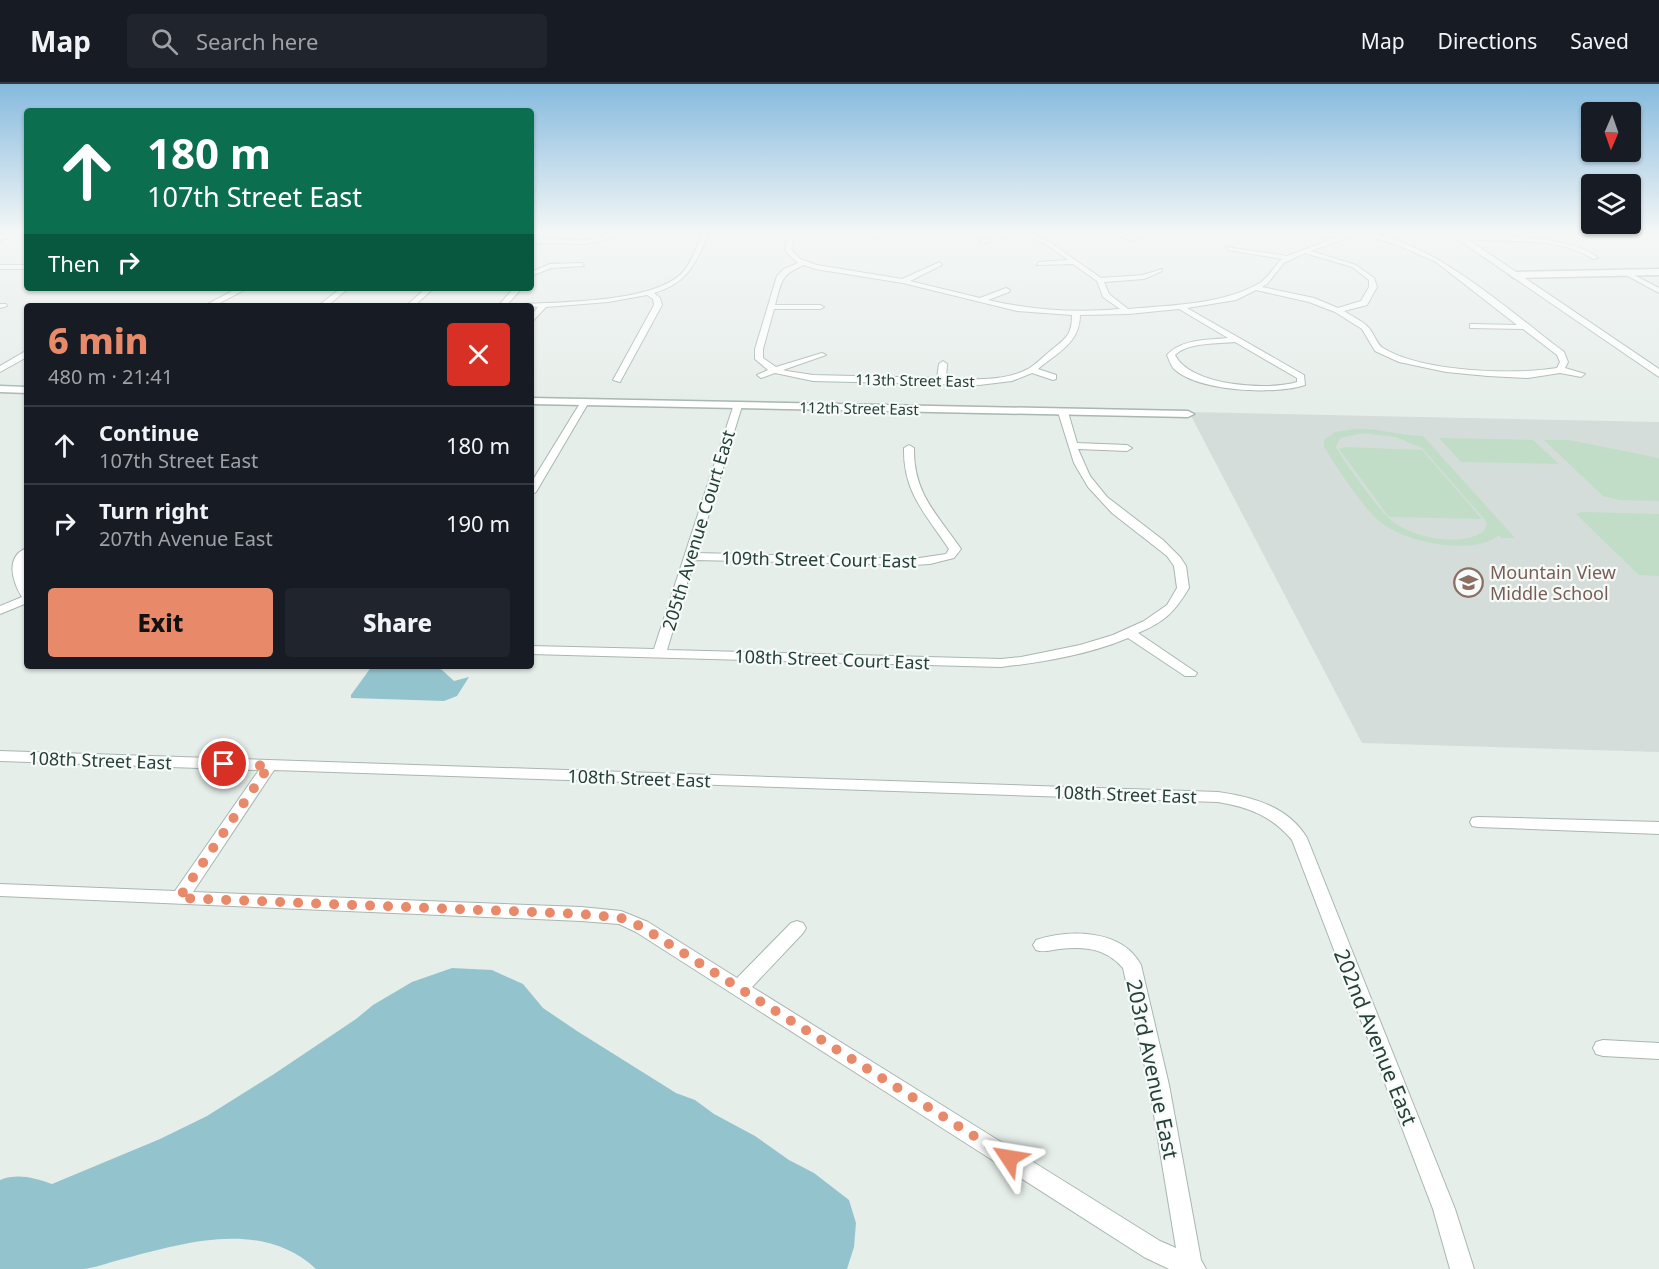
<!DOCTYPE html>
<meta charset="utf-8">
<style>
:root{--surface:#171b24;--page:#20242c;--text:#f1f3f6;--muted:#9ea1a6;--line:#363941;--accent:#e8896a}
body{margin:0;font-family:"Noto Sans",sans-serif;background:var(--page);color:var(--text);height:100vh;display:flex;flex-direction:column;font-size:22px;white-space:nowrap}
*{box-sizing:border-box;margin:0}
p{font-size:20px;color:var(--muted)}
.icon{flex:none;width:33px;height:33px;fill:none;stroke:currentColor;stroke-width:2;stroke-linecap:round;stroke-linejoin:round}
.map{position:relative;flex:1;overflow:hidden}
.side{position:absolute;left:24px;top:219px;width:510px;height:366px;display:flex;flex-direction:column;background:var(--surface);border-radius:6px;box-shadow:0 2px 4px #0004}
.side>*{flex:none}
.hud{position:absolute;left:24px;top:24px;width:510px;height:183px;border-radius:6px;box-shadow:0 2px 4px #0004;background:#0b6e4f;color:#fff;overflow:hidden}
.needle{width:39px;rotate:182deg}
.buttons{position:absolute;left:1581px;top:18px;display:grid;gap:12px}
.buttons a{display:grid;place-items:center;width:60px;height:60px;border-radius:6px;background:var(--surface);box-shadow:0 2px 4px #0004;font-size:30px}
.pin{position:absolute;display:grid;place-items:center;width:51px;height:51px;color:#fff;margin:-26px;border:3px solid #fff;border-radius:50%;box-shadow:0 2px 6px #0007}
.me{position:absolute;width:66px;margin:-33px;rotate:303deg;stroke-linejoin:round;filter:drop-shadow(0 0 4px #0008)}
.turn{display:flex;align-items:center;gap:21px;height:126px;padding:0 24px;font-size:27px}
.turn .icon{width:78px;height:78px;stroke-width:2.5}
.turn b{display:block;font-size:42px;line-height:51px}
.then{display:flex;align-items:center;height:57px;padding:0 24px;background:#0003;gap:12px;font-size:22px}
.round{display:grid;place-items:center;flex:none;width:63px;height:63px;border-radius:6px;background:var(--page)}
.headline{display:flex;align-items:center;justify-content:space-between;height:102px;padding:0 24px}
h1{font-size:36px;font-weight:800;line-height:45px;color:var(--accent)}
.button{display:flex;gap:12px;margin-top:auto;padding:12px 24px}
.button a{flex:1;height:69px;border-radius:6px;background:var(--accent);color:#111;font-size:24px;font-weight:800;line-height:69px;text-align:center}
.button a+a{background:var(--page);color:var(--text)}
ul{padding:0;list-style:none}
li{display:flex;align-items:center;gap:18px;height:78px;padding:0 24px;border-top:2px solid var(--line)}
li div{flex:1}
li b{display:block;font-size:22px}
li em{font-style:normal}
header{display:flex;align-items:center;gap:36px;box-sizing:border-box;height:84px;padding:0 30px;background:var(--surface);border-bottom:2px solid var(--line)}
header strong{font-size:28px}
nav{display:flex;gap:33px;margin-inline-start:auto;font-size:21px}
.search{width:420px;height:54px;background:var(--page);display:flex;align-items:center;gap:15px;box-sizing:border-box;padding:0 21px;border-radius:6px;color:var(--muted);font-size:22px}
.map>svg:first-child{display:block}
.built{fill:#d4ddd9}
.green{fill:#c1ddc8;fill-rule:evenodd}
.water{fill:#93c4ce}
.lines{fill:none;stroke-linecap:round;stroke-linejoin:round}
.minor-casing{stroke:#a9b6b1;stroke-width:2}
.tertiary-casing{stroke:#a9b6b1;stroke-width:3}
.secondary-casing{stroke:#a5b9b2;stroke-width:2}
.minor{fill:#fff;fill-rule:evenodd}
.tertiary{fill:#fff;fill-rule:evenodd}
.secondary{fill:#fff;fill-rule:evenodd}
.route{stroke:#e8896a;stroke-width:10;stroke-dasharray:0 18}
.labels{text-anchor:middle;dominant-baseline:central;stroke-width:4.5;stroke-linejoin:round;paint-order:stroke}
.far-street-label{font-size:15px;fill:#263f38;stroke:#f6faf8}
.street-label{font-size:18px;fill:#263f38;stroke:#f6faf8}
.education-label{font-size:18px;fill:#785e54;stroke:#f6faf8;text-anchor:start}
.near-street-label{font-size:21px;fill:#263f38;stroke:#f6faf8}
</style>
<header>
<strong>Map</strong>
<div class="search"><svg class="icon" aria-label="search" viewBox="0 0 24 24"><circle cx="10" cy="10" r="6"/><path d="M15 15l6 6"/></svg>Search here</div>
<nav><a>Map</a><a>Directions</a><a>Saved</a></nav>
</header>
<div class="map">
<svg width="1659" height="1185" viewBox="0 0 1659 1185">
<rect width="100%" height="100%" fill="#e6eeea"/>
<path class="built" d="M 1189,328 L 1659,338 L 1659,668 L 1362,659 Z"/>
<g class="green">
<path d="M 1355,345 C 1379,344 1403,352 1423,352 L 1515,454 L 1501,454 L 1499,451 C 1473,473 1401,458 1378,436 C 1364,424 1333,379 1324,362 L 1324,356 L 1335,348 ZM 1363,349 L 1396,353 L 1422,364 L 1486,437 L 1487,441 L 1483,448 C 1459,463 1413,454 1391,436 C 1379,426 1344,378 1336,363 L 1340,354 Z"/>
<path d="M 1439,354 L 1533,356 L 1559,380 L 1461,378 Z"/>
<path d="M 1544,356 L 1569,356 L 1659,374 L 1659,417 L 1619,416 L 1603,412 Z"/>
<path d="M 1345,363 L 1422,366 L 1482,435 L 1389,433 L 1339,365 Z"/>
<path d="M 1582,428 L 1659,430 L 1659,492 L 1639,491 L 1576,430 Z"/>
</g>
<g class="water">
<path d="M 372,582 L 436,583 L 442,586 L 454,597 L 469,593 L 457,612 L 444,617 L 351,614 L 351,611 Z"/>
<path d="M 452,884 L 492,886 L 523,900 L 543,924 L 577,947 L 676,1009 L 695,1016 L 714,1030 L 755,1052 L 789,1076 L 814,1089 L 849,1116 L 856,1139 L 854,1163 L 847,1185 L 316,1185 C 261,1134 183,1159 119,1176 C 107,1179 95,1184 83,1185 C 56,1185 27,1185 0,1185 L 0,1096 C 18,1089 34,1094 52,1100 L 160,1055 L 207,1032 L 274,990 L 356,935 L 373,921 L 412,898 Z"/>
</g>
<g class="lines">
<defs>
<g id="minor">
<path d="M 613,150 L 627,150 L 587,160 L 531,159 L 531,155 L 587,156 Z"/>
<path d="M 703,150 L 709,150 C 694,181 689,198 654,209 L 660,214 L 662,221 L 620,298 L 613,296 L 654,221 L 653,215 L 647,211 L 608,218 L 546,223 L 531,239 L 531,232 L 538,223 L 519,222 L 523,220 C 564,218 649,218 680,191 C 691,181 696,163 703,150 Z"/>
<path d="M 789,150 L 795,150 L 791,165 L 800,175 L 817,181 L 902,195 L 940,178 L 942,181 L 910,197 L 980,214 L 1006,204 L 1010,206 L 1009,208 L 988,216 C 1031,226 1076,229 1120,225 L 1103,213 L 1097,197 L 1073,180 L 1037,181 L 1039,178 L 1068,176 L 1047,161 L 1025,150 L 1034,150 L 1051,159 L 1101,194 L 1143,191 L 1162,185 L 1162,187 L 1144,195 L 1104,198 L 1109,210 L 1128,225 C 1172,221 1221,221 1260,199 C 1269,193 1274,182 1282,175 L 1228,166 L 1226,163 L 1287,172 L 1330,156 L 1310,150 C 1319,150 1329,155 1337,154 C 1344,154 1350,150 1358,150 L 1311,167 L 1356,181 L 1374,194 L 1377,203 L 1367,221 L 1344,227 C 1351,232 1361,236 1367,242 C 1374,248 1376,260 1383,264 C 1422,288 1512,291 1557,284 L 1560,278 L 1557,271 L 1523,245 L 1470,244 L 1470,240 L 1473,240 L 1517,241 L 1436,178 L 1402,163 L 1363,150 C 1426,150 1514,231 1564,268 L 1568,278 L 1565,284 L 1585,290 L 1581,293 L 1560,289 L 1528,294 L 1488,292 L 1446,288 L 1399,278 L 1375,267 L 1362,245 L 1335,228 L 1309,218 L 1256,206 L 1236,216 L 1187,224 L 1304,291 L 1305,301 C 1275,311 1197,308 1173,284 C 1170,280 1169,275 1167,271 C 1181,255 1208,256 1228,254 L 1179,225 L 1128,230 L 1080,231 C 1080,259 1057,269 1038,285 L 1056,291 L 1056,295 L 1053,296 L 1032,289 L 1012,297 L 979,301 L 813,297 L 775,289 L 761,294 L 757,291 L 768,286 L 755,275 L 755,265 L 777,192 L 784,185 L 798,179 L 788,170 L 785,165 ZM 1305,169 L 1352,183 L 1369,196 L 1369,203 L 1361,217 L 1338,224 L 1314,214 L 1262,203 L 1267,200 L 1284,179 ZM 804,181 L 815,185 L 903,199 L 1017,227 L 1072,231 C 1072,252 1065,255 1049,268 C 1043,273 1035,281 1028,285 C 1003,298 973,295 946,295 L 947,280 L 943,277 L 939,280 L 937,294 L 813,291 L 787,287 L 783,286 L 826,271 L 822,269 L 776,283 L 763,274 L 763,265 L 774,225 L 820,225 L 824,223 L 820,221 L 775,221 C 782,197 780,191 804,181 ZM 1235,258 L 1297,294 L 1297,298 C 1268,307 1190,302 1175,271 C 1188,258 1217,260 1235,258 Z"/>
<path d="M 870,150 L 878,150 L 883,154 L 878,155 Z"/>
<path d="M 1004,150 L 1018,150 L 983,159 L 980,157 Z"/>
<path d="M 1112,150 L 1124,150 L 1137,155 L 1134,157 Z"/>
<path d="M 1458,151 C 1493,152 1572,151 1598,174 L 1593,175 C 1556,150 1498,160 1456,154 Z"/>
<path d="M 582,179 L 584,182 L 551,184 L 531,192 L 531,188 L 550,180 Z"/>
<rect x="0" y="181" width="27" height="4"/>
<path d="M 1628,188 L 1659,204 L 1659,209 L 1626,191 Z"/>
<path d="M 238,204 L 248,204 L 214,222 L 204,222 Z"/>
<path d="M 341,204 L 349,204 L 327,222 L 318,222 Z"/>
<path d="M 426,204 L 434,204 L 414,222 L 406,222 Z"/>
<path d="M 514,204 L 522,204 L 506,222 L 498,222 Z"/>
<path d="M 0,220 L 6,220 L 7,222 L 0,224 Z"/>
<path d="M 24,268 L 27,268 L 27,273 L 0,288 L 0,282 Z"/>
<path d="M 582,316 L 589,318 L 536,408 L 531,411 L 531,399 Z"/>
<path d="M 734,320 L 742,322 L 697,469 L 913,475 L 946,470 L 949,465 C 926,430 903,409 904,364 L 909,361 L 914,364 C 913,409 937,430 961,465 L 954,474 L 930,480 L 913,481 L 694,476 L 667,566 L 1001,575 L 1021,573 L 1080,561 L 1113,551 L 1144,537 L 1167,521 L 1177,504 L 1174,482 L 1167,472 L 1112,429 L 1088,403 L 1074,379 L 1058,328 L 1063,325 L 1068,328 L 1077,359 L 1127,361 L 1132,364 L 1127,367 L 1078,365 L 1090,392 L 1107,413 L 1163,456 L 1180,473 L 1186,482 L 1189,504 C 1174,529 1164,538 1138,549 L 1197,589 L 1195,592 L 1185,592 L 1128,554 C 1088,571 1043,578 1001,583 L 531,570 L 531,562 L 654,565 Z"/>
<path d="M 27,464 L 24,489 L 27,500 L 27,519 L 0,530 L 0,522 L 22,513 C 12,497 5,472 27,464 Z"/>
<path d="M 0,667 L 1218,708 C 1252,713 1288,722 1307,754 L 1455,1125 L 1474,1185 L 1450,1185 L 1433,1125 L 1292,756 C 1272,732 1248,723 1218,718 L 274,686 L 193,808 L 581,823 L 621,827 L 648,838 L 737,894 L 791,839 L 797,837 L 803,839 L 806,844 L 803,849 L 752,903 L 1160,1157 L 1176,1164 L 1149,1001 L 1123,884 C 1106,864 1084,862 1059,865 C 1050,866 1044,869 1036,866 L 1033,861 L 1036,856 C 1069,845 1122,845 1141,881 L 1169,1001 L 1201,1176 L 1206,1185 L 1169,1185 L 1144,1173 L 636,848 L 619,840 L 581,837 L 0,812 L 0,800 L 175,807 L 259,686 L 0,677 Z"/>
<path d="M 1478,733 L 1659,738 L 1659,750 L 1478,743 L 1472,742 L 1470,738 L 1472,734 Z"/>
<path d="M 1603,956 L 1659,959 L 1659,975 L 1603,972 L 1596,970 L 1593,964 L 1596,958 Z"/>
</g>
<g id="tertiary">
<path d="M 12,150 L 12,152 L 0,156 L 0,151 Z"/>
<path d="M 1659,185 L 1659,191 L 1514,194 L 1510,191 L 1514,188 Z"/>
<path d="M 0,302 L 27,303 L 27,309 L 0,308 Z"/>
<path d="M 531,314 L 1188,327 L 1194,330 L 1188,333 L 531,320 Z"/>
</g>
<path id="secondary" d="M 1450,150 L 1460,150 L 1659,285 L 1659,293 Z"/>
</defs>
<use href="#minor" class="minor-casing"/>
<use href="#tertiary" class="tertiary-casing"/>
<use href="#secondary" class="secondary-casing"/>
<use href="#minor" class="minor"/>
<use href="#tertiary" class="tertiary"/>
<use href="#secondary" class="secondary"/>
</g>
<linearGradient id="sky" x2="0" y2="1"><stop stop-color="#86bade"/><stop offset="0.47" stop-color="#f4f7f6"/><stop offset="1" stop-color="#f4f7f6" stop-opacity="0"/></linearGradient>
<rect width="1659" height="316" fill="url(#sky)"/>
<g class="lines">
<path class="route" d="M 224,680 L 269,682 L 179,814 L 581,830 L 621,834 L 642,843 L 1009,1074"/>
</g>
<defs>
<symbol id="school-ring" viewBox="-11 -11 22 22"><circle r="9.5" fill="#f6faf8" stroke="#8d6e63" stroke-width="1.5"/><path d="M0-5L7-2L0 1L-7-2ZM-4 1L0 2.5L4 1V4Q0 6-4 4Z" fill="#8d6e63"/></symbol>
</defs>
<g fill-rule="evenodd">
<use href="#school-ring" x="1452" y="482" width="33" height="33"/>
</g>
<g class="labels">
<g class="far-street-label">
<text transform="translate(915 296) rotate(1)">113th Street East</text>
<text transform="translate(859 324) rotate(1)">112th Street East</text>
</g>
<g class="street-label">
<text transform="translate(698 446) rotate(-73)">205th Avenue Court East</text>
<text transform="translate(819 475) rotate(1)">109th Street Court East</text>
<text transform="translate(832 575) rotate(2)">108th Street Court East</text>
<text transform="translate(100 676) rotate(2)">108th Street East</text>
<text transform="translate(639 694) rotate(2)">108th Street East</text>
<text transform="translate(1125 710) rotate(2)">108th Street East</text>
</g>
<g class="education-label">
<text x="1490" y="488">Mountain View<tspan x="1490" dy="21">Middle School</tspan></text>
</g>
<g class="near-street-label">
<text transform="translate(1376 953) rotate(68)">202nd Avenue East</text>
<text transform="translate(1153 985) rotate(78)">203rd Avenue East</text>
</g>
</g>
</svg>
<div class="buttons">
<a><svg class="needle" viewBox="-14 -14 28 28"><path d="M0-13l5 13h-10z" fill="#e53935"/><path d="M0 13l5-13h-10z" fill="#9ea1a6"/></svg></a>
<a><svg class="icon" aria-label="layers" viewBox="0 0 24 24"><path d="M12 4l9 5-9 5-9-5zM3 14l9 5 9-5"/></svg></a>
</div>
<div class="pin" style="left:224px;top:680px;background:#d93025"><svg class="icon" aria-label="arrive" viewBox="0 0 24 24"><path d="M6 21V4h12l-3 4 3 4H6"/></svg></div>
<svg class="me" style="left:1009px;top:1074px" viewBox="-20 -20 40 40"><path d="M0-17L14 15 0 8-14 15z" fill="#e8896a" stroke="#fff" stroke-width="4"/></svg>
<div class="hud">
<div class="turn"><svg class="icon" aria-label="ahead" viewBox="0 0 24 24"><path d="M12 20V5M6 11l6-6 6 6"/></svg><div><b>180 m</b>107th Street East</div></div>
<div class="then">Then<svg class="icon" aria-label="right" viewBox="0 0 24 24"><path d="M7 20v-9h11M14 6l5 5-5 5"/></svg></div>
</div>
<section class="side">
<div class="headline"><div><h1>6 min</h1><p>480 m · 21:41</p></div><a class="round" style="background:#d93025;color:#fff"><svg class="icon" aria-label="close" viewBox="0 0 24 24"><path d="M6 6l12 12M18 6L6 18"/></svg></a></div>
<ul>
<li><svg class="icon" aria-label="ahead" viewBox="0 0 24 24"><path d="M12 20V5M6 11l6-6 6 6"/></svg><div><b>Continue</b><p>107th Street East</p></div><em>180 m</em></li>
<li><svg class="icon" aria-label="right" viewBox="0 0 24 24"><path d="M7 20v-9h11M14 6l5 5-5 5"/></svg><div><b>Turn right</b><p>207th Avenue East</p></div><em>190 m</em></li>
</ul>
<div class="button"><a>Exit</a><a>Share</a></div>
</section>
</div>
